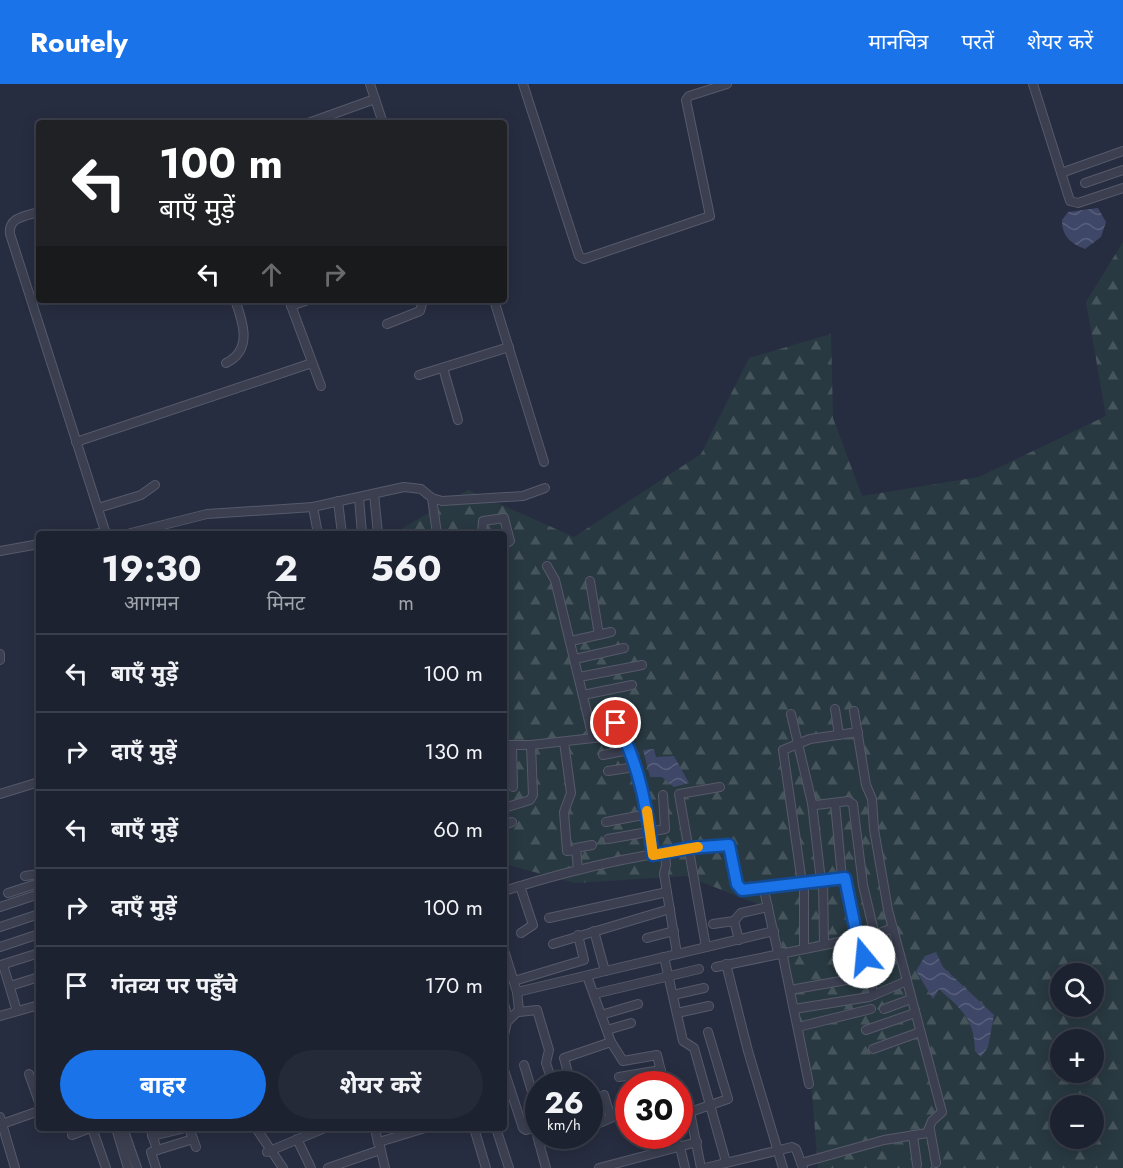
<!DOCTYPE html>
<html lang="hi">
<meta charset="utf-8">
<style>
:root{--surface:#1d2230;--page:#252a38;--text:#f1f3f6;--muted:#a0a4ab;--line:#3b3f4c;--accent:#1a73e8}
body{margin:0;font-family:Jost,"Noto Sans Devanagari",sans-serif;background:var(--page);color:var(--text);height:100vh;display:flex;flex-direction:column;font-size:22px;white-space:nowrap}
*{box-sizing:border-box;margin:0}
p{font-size:20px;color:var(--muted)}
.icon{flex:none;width:33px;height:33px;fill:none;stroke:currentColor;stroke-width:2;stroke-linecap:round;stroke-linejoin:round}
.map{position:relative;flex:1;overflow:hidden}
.drawer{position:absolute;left:36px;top:447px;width:471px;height:600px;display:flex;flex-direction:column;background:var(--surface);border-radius:6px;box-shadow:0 3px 15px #0003,0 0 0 2px var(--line)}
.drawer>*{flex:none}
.banner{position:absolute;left:36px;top:36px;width:471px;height:183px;border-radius:6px;box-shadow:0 3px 15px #0003,0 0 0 2px var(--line);background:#202124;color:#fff;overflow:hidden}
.tools{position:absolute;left:1050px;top:879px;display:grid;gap:12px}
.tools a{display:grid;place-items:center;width:54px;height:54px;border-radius:50%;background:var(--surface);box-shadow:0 3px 15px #0003,0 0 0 2px var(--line);font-size:30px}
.speed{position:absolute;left:525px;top:987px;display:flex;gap:12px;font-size:30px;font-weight:700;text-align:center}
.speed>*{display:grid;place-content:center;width:78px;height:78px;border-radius:50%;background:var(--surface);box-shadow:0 3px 15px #0003,0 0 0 2px var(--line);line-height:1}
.speed small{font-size:15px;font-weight:400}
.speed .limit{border:9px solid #d22;background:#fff;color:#111}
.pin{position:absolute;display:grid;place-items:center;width:51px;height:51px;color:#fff;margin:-26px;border:3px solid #fff;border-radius:50%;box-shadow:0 2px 6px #0007}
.me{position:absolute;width:66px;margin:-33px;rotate:343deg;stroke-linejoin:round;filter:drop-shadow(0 0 4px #0008)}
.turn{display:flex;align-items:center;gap:21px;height:126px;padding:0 24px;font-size:27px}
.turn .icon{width:78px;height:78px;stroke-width:2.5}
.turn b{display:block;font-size:42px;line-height:51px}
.lanes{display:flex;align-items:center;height:57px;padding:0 24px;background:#0003;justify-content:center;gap:30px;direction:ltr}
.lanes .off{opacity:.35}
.eta{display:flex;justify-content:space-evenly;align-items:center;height:102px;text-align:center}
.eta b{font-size:36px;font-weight:700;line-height:42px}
.primary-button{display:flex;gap:12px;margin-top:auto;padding:12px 24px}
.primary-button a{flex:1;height:69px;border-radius:36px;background:var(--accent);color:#fff;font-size:24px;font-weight:700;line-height:69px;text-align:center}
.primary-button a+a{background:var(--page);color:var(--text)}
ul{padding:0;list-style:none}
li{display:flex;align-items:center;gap:18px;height:78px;padding:0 24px;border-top:2px solid var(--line)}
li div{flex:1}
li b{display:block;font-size:22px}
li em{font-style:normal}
header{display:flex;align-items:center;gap:36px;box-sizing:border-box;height:84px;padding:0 30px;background:var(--accent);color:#fff}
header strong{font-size:28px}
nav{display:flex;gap:33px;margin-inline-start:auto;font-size:21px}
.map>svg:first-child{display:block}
.forest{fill:url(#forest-firs);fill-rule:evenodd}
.water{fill:url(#water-waves)}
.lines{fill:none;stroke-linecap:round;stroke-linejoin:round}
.minor-casing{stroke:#565a6a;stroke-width:10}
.minor{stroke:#3b3f50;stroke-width:8}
.route-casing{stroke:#114b97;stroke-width:15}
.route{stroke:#1a73e8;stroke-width:10}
.slow{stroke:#f59e0b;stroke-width:10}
</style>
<header>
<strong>Routely</strong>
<nav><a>मानचित्र</a><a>परतें</a><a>शेयर करें</a></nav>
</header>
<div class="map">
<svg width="1123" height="1084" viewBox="0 0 1123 1084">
<defs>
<pattern id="forest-firs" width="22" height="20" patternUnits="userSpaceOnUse" patternTransform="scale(1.5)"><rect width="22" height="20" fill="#293941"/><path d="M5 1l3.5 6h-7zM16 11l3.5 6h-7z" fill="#46545b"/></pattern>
<pattern id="water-waves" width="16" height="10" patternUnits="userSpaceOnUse" patternTransform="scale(1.5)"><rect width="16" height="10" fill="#3e4767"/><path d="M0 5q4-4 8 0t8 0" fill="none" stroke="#58607b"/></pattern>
</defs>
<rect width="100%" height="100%" fill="#272d40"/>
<path class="forest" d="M 1123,158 L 1123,1084 L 818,1084 L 809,972 L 773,826 L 686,792 L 575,799 L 504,780 L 504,450 L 396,448 L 468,406 L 574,453 L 701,370 L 749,274 L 831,250 L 833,334 L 862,412 L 979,393 L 1106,332 L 1086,218 ZM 1060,890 L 1094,890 L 1094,922 L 1060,922 ZM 1060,956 L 1094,956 L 1094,988 L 1060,988 ZM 1060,1022 L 1094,1022 L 1094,1054 L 1060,1054 Z"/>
<g class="water">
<path d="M 1098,124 L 1106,138 L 1101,153 L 1085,165 C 1070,159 1062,152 1062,136 L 1068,128 Z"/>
<path d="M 654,665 L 656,673 L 674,672 L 689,699 L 674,703 L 662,693 L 650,693 L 643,666 Z"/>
<path d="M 936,868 L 943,883 L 994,931 L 988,963 L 981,973 L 975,967 C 974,934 962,926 939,905 L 933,915 L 916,887 L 925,872 Z"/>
</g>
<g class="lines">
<defs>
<g id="minor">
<path d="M 370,0 L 383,39"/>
<path d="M 523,0 L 579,172 L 584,175 L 710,132 L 686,16 L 689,12 L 727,0"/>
<path d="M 1033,0 L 1070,117 L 1078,119 L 1123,104"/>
<path d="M 308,39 L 375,15"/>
<path d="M 1061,89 L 1123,67"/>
<path d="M 1085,99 L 1123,86"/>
<path d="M 39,128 C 26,132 8,133 10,150 L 106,450"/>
<path d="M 289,216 L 321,302"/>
<path d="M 494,216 L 544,378"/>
<path d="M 291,222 L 308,216"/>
<path d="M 387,240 L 420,227 L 423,216"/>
<path d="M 226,279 C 253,266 243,238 235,216"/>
<path d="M 443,284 L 458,336"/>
<path d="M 419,291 L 509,263"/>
<path d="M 76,358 L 312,279"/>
<path d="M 374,410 L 378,450"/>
<path d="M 359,414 L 362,450"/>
<path d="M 432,414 L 437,450"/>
<path d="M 338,417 L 342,450"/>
<path d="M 313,423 L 318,450"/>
<path d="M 98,424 L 141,411 L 155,401"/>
<path d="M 94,450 L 106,448"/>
<path d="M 127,450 L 207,430 L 313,423 L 404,403 L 421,405 L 432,414 L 442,417 L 523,412 L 545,404"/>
<path d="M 482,450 L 483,437 L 504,434 L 510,457 L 504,461"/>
<path d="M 0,467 L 39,460"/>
<path d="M 547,482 L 555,496 L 593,654"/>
<path d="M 590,497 L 599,551"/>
<path d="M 571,557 L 611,548"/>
<path d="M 0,570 L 0,576"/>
<path d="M 575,575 L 624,564"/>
<path d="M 579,593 L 642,581"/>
<path d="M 583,611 L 632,601"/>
<path d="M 835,625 L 839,651"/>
<path d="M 791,630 L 812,719 L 816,721 L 848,717 L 853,720 L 863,801 L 884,890"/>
<path d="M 590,642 L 616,639 L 620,651"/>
<path d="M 564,658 L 571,709 L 564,728 L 567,767 L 575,766"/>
<path d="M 504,661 L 531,661 L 533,711 L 530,716 L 504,724"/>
<path d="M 512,661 L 513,703"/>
<path d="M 531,661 L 620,651 L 632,672 L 648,730 L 653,771"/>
<path d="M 603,671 L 629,666"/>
<path d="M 608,687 L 635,683"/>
<path d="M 0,710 L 39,698"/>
<path d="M 812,719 L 821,797"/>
<path d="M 835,719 L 842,794"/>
<path d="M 606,738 L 648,730"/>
<path d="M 504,741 L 512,738"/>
<path d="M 608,755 L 665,745 L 663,711"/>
<path d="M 665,768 L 666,781 L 664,790 L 677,870"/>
<path d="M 578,785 L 576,764 L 592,761"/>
<path d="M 25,792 L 39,790"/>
<path d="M 823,796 L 824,860"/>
<path d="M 802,799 L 783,666 L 810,655 L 858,648"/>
<path d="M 804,799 L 804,864"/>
<path d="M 520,802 L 533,841 L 521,849"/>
<path d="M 504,807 C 576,784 651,767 727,761 L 731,766 L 739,805 L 760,802 L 765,805"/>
<path d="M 8,809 L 39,799"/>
<path d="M 0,823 L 39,810"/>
<path d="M 549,834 L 667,808"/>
<path d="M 734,837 L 741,829 L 768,823"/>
<path d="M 713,840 L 734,837 L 739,856"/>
<path d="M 0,843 L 39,830"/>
<path d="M 594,847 L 605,887"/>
<path d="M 858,853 L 874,911"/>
<path d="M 647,854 L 674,847"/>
<path d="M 553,860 L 670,825"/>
<path d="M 0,863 L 39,850"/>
<path d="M 706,863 L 679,710 L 720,703"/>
<path d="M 504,866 L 517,908 L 519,926 L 507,938 L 504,951"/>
<path d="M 782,868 L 809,1000"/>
<path d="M 778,869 L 764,806 L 771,803 L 846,794 L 857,853"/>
<path d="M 664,873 L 683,957 L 694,964 L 726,1078"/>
<path d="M 726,880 L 748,967 L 783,1084"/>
<path d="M 1,881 L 39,869"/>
<path d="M 3,881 L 17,927"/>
<path d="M 716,883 L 874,851 L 893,844"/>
<path d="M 514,897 L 584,876 L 578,851"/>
<path d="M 10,902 L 39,893"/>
<path d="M 790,906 L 869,892"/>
<path d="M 517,908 L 774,847"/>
<path d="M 594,910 L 699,885"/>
<path d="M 673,911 L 704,904"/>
<path d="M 504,920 L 509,936"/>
<path d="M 794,925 L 869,913 L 907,897"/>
<path d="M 884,925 L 911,915"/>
<path d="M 519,928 L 537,926 L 549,966 L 546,979 L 553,1000"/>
<path d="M 677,929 L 709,922"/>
<path d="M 601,931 L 638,920"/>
<path d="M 0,932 L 39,921"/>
<path d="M 798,943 L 871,925"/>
<path d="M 607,946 L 631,939"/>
<path d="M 866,946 L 915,929"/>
<path d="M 611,958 L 623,977 L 657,971 L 664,1000"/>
<path d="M 873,965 L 920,948"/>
<path d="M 524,981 L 538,1027"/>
<path d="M 504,986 L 523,1044 L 526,1046 L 538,1042"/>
<path d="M 29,990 L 39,1018"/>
<path d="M 619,993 L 661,986"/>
<path d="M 571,1000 L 564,974 L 611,958 L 587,892"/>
<path d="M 626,1021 L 628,1021"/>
<path d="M 0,1033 L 15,1084"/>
<path d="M 2,1040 L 39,1027"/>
<path d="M 590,1043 L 611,1034 L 604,1011"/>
<path d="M 92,1044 L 106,1084"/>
<path d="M 116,1044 L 128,1084"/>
<path d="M 123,1044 L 137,1084"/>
<path d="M 150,1044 L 157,1066"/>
<path d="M 189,1044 L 196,1063"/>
<path d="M 256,1044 L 283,1084"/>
<path d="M 375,1044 L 378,1059"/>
<path d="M 474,1044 L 486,1084"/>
<path d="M 496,1044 L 509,1084"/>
<path d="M 535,1044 L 546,1084"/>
<path d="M 930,1046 L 936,1079"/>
<path d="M 72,1051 L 90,1044"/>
<path d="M 913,1051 L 917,1081"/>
<path d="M 152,1052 L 185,1044"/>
<path d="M 675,1052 L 678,1063"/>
<path d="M 297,1055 L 311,1084"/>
<path d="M 539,1059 L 562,1052"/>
<path d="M 680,1063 L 685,1084"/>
<path d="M 267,1068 L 325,1044"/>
<path d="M 801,1079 L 884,1056 L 927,1049 L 932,1037 L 942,1028 L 888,826 L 874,745 L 872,715 L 866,701 L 854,627"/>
<path d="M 156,1084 L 151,1068 L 193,1055"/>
<path d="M 328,1084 L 380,1066"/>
<path d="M 385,1084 L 379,1058 L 425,1044"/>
<path d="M 599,1084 L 697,1058"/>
<path d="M 701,1084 L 690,1028 L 728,1015 L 708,948"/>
<path d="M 705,1084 L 792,1063 L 796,1065 L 803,1084"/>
</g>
</defs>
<use href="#minor" class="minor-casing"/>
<use href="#minor" class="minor"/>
</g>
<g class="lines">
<defs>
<path id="route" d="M 616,639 C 639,677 647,726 653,771 L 689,764 L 729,761 L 737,800 L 742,806 L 845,794 L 857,853 L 864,873"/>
</defs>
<use href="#route" class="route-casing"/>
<use href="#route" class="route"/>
<path class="slow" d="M 647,727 L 653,771 L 698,763"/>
</g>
</svg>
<div class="tools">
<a><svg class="icon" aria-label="search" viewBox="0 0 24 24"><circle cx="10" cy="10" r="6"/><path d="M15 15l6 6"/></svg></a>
<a>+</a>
<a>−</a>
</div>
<div class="speed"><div>26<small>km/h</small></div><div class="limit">30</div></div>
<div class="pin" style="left:616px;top:639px;background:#d93025"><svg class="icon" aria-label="arrive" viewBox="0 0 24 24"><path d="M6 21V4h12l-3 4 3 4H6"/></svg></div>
<svg class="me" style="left:864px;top:873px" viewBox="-20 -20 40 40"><circle r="19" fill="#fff"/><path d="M0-13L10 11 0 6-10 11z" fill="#1a73e8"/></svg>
<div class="banner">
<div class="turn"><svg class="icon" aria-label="left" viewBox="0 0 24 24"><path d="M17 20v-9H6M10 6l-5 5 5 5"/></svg><div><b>100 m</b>बाएँ मुड़ें</div></div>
<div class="lanes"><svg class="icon" aria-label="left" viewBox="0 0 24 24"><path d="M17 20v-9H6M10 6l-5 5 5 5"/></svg><svg class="icon off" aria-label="ahead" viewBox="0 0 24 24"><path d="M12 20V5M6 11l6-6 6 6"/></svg><svg class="icon off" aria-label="right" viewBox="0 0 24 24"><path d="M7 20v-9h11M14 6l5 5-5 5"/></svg></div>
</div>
<section class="drawer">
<div class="eta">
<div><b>19:30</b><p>आगमन</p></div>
<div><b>2</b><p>मिनट</p></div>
<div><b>560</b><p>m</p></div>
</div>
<ul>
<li><svg class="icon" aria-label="left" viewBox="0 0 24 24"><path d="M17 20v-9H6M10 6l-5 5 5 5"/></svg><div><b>बाएँ मुड़ें</b></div><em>100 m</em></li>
<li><svg class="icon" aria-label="right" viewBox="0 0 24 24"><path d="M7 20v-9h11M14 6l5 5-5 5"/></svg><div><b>दाएँ मुड़ें</b></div><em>130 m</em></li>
<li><svg class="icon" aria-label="left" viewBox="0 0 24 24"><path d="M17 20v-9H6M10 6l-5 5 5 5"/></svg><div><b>बाएँ मुड़ें</b></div><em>60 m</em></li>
<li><svg class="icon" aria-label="right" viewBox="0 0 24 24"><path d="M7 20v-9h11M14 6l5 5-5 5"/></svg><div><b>दाएँ मुड़ें</b></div><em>100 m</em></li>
<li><svg class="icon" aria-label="arrive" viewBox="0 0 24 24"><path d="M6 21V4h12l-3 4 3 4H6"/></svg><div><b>गंतव्य पर पहुँचे</b></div><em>170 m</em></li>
</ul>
<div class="primary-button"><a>बाहर</a><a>शेयर करें</a></div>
</section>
</div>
